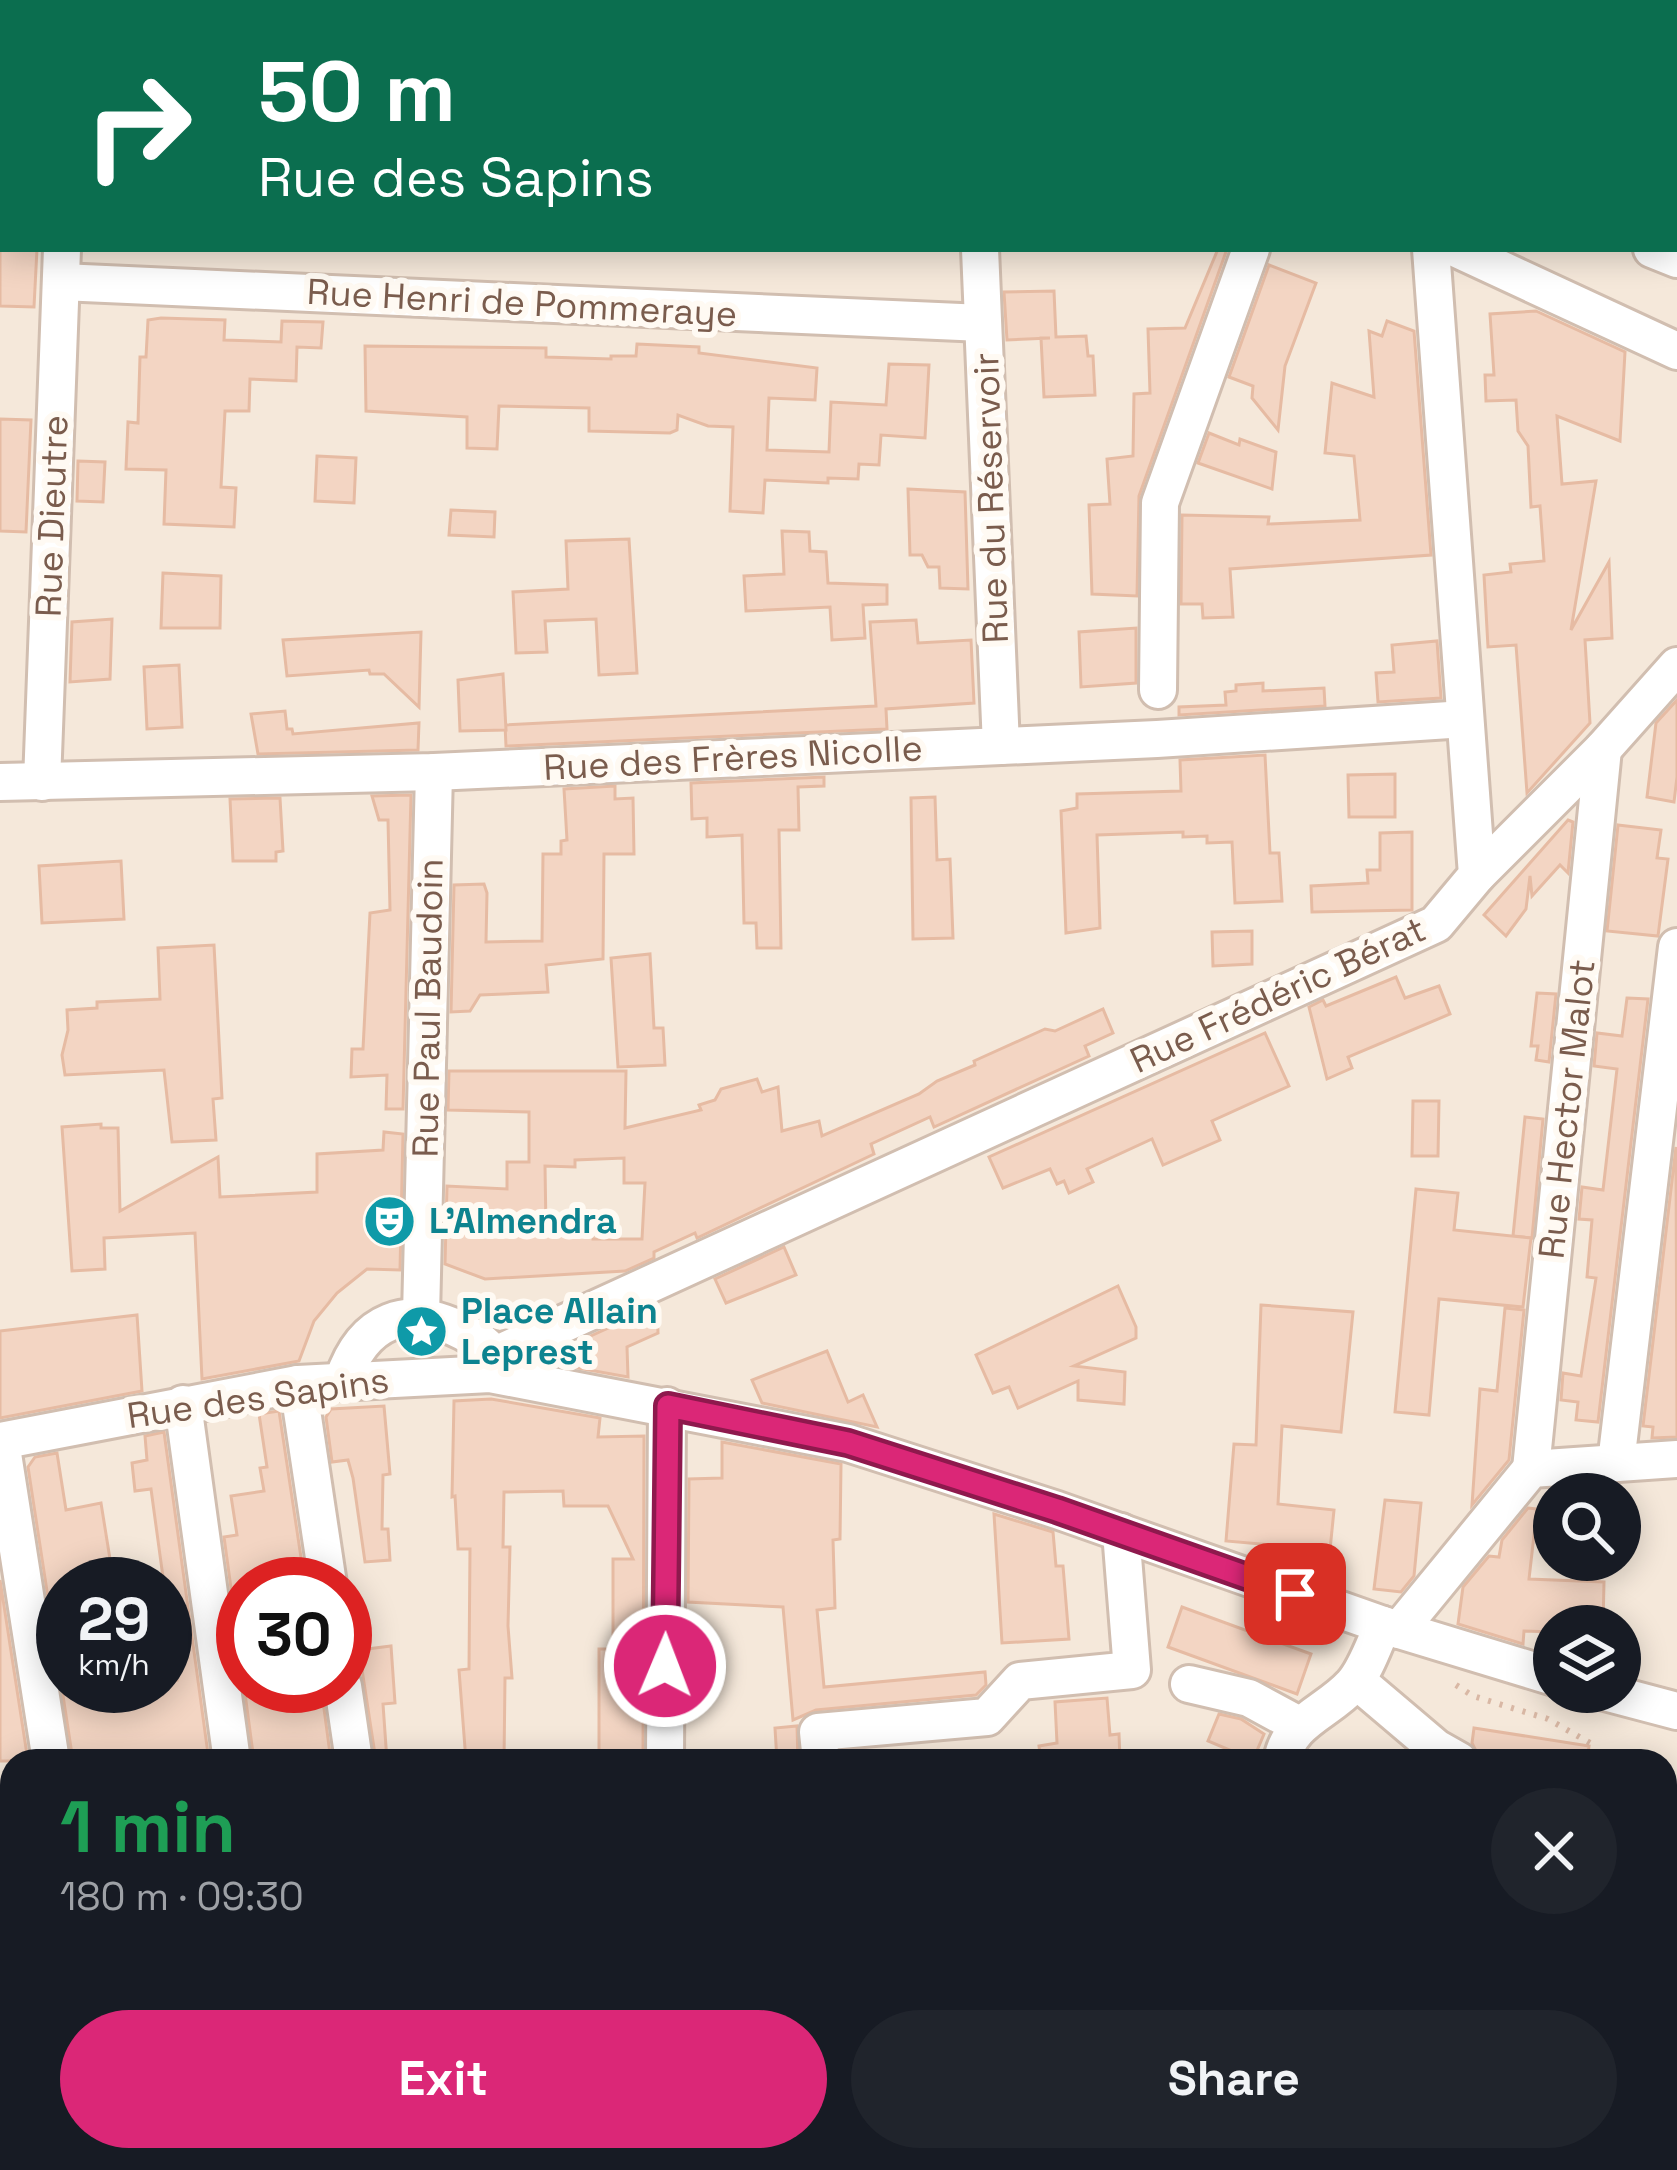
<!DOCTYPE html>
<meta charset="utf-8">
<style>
:root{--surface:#171b24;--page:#20242c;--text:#f1f3f6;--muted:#9ea1a6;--accent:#db2777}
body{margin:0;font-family:"Space Grotesk",sans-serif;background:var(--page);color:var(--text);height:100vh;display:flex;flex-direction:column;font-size:45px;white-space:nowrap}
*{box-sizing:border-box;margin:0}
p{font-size:39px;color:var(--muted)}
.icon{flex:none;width:66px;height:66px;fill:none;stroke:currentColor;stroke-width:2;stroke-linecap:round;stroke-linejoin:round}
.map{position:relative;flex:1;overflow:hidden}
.side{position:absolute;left:0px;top:1749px;width:1677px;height:423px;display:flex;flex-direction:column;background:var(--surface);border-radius:36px 36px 0 0;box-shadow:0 6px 30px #0003}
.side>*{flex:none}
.hud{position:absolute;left:0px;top:0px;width:1677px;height:252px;box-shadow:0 6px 30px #0003;background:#0b6e4f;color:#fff;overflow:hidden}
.buttons{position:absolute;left:1533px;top:1473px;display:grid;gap:24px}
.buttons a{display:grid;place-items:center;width:108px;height:108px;border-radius:50%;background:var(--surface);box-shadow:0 6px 30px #0003;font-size:60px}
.speed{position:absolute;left:36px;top:1557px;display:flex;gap:24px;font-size:60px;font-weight:700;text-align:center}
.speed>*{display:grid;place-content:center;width:156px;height:156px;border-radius:50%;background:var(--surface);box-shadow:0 6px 30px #0003;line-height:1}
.speed small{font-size:30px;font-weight:400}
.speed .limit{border:18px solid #d22;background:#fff;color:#111}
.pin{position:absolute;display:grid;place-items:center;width:102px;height:102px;color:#fff;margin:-51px;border-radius:24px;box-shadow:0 6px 18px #0006}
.me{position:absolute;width:132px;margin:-66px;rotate:1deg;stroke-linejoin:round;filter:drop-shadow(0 0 9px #0008)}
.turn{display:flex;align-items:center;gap:42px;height:252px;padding:0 60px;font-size:54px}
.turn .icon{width:156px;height:156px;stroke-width:2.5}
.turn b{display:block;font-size:84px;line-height:102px}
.round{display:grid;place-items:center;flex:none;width:126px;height:126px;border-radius:63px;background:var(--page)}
.head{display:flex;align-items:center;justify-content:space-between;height:204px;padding:0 60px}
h1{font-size:72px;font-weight:700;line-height:90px;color:#1e9e55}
.primary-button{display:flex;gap:24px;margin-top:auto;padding:24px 60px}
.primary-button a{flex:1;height:138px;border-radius:72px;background:var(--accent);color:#fff;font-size:48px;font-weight:700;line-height:138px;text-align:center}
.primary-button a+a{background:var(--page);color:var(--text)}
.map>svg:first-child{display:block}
.residential{fill:#f5e8da;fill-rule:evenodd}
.building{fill:#f3d5c3;stroke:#e6bba3;stroke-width:3;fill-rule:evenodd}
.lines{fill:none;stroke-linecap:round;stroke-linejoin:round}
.minor-casing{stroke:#d1beb0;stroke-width:42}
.path{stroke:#d9b8a5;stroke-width:6;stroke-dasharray:3 9;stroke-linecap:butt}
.minor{stroke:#fff;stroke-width:36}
.route-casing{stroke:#8e194d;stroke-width:30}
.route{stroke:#db2777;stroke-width:21}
.labels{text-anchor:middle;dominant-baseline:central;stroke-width:12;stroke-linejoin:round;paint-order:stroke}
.street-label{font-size:36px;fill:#7a5c4d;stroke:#fffaf3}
.culture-label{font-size:36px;font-weight:bold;fill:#0d838f;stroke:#fffaf3;text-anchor:start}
</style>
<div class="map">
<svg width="1677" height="2170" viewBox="0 0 1677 2170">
<rect width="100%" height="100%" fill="#fdf6ec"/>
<path class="residential" d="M 0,0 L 1677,0 L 1677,2170 L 0,2170 ZM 3,3 L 1674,3 L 1674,249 L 3,249 ZM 1554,1494 L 1620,1494 L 1620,1560 L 1554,1560 ZM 63,1584 L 165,1584 L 165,1686 L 63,1686 ZM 243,1584 L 345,1584 L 345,1686 L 243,1686 ZM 1554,1626 L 1620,1626 L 1620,1692 L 1554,1692 ZM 12,1761 L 1665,1761 L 1665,2160 L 12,2160 Z"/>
<g class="building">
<path d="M 0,249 L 37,249 L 34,307 L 0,306 Z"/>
<path d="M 1218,249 L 1227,249 L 1139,496 L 1137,596 L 1092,594 L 1089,505 L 1110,504 L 1107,459 L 1133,456 L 1134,394 L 1150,393 L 1148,329 L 1185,328 Z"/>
<path d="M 1269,265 L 1316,283 L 1285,366 L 1278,430 L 1252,398 L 1253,386 L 1229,377 Z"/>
<path d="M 1054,291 L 1056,337 L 1086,336 L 1088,356 L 1093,356 L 1095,395 L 1044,397 L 1041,338 L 1050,338 L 1007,340 L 1004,292 Z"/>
<path d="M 1536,311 L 1625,352 L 1620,441 L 1557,416 L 1562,484 L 1596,481 L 1571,630 L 1609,562 L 1612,638 L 1585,640 L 1590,723 L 1527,793 L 1516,645 L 1488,647 L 1484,575 L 1511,572 L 1510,564 L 1544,561 L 1540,506 L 1531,507 L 1528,446 L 1518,431 L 1516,400 L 1486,401 L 1485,375 L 1494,375 L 1490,314 Z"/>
<path d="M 161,318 L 225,320 L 224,340 L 281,342 L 282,321 L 323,322 L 321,348 L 297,347 L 296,381 L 250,379 L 249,411 L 225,411 L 221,487 L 236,488 L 234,527 L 164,524 L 166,470 L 126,469 L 128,422 L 138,423 L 140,357 L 146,357 L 148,320 Z"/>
<path d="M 1387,321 L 1414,331 L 1431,555 L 1230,569 L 1233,617 L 1203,618 L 1202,604 L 1181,604 L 1182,515 L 1269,517 L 1268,524 L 1360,520 L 1354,456 L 1325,453 L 1332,383 L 1374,397 L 1369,331 L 1382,336 Z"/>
<path d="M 637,344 L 699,347 L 699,353 L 817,368 L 815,400 L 769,398 L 767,450 L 829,452 L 831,402 L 886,405 L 889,364 L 929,365 L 925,438 L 881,435 L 879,465 L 859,464 L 858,479 L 828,478 L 828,483 L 765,480 L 763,513 L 730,511 L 733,427 L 708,426 L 678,415 L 677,430 L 670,433 L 589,431 L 589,408 L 499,406 L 497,449 L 467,448 L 467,417 L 366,411 L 365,346 L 546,348 L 546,357 L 611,359 L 611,356 L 636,356 Z"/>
<path d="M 0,419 L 31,420 L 26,532 L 0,531 Z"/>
<path d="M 1209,433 L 1239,445 L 1240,439 L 1276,452 L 1272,489 L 1198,463 Z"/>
<path d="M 317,456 L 356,458 L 354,503 L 315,501 Z"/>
<path d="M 78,461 L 105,462 L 103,502 L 77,501 Z"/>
<path d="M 908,489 L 965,492 L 968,589 L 940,588 L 939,567 L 928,567 L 922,555 L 910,555 Z"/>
<path d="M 451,510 L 495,512 L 494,537 L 449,535 Z"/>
<path d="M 782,531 L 809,532 L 810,551 L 826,552 L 828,583 L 887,585 L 887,604 L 863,605 L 865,638 L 832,640 L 830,607 L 746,611 L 744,576 L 784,574 Z"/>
<path d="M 629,539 L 637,673 L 599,675 L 596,619 L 545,621 L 547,652 L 516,653 L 513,592 L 568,589 L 566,541 Z"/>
<path d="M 163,573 L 221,576 L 220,628 L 161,628 Z"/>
<path d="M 112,619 L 110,679 L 70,682 L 72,622 Z"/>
<path d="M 916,620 L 918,643 L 971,640 L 974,703 L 886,709 L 887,729 L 506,746 L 505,725 L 876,706 L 870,622 Z"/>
<path d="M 1136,628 L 1136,683 L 1081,687 L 1079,632 Z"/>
<path d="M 421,632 L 419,707 L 384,674 L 370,674 L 369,670 L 287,676 L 283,640 Z"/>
<path d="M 1437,641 L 1441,698 L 1378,702 L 1376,673 L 1394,672 L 1392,645 Z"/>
<path d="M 179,665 L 182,727 L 147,729 L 144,667 Z"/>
<path d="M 503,674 L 506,730 L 460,731 L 458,680 Z"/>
<path d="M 1263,683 L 1263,691 L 1324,688 L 1325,706 L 1179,715 L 1179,707 L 1226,705 L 1225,692 L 1236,691 L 1236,685 Z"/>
<path d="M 1677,700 L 1677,777 L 1674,802 L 1647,797 L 1656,723 Z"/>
<path d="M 285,711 L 287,729 L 292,729 L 293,734 L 419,723 L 418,750 L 258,754 L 251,714 Z"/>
<path d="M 1265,755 L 1270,853 L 1279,853 L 1282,901 L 1235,903 L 1232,842 L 1207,843 L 1207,836 L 1183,837 L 1183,832 L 1097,835 L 1100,928 L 1066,933 L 1061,811 L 1077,808 L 1077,794 L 1181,791 L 1180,760 Z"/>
<path d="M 1395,774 L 1395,817 L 1349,817 L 1348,775 Z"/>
<path d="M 824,777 L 824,786 L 798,787 L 799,830 L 779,830 L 781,948 L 757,948 L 756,923 L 744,923 L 742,835 L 707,837 L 707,818 L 692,819 L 691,783 Z"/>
<path d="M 615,786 L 615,799 L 633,798 L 634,854 L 604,854 L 603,959 L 546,965 L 548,992 L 480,995 L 470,1011 L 451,1012 L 454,885 L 484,884 L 487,893 L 486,942 L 542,941 L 543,854 L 561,854 L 561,841 L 567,840 L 564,789 Z"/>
<path d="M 411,795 L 403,1109 L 386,1109 L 387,1075 L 351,1077 L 352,1049 L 363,1049 L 370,913 L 390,910 L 388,820 L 379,820 L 372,796 Z"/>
<path d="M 935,797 L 937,860 L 950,859 L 953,938 L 913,939 L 911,798 Z"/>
<path d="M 280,798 L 283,851 L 276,852 L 276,861 L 233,861 L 230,799 Z"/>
<path d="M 1568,820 L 1573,822 L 1568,873 L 1560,865 L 1532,896 L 1530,876 L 1526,909 L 1506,936 L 1484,915 Z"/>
<path d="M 1618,825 L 1661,830 L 1657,858 L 1668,859 L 1658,936 L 1607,931 Z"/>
<path d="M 1412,832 L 1412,910 L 1312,912 L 1311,886 L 1368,883 L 1367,870 L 1380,870 L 1380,833 Z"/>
<path d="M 121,861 L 124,919 L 42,923 L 39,866 Z"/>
<path d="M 1252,931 L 1252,964 L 1213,966 L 1212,932 Z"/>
<path d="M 214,945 L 222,1098 L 213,1099 L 216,1140 L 172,1142 L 164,1070 L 65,1075 L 62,1055 L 68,1030 L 67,1010 L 97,1008 L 97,1002 L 160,999 L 158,948 Z"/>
<path d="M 650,954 L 654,1028 L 663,1028 L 665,1065 L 618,1067 L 611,958 Z"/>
<path d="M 1396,977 L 1405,998 L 1439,986 L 1450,1014 L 1348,1057 L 1352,1068 L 1327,1079 L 1309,1007 L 1323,1000 L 1326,1006 Z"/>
<path d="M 1537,993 L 1556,994 L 1549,1062 L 1536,1060 L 1538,1046 L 1531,1046 Z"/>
<path d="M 1627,998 L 1648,999 L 1598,1422 L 1576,1420 L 1578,1402 L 1561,1400 L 1563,1373 L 1581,1376 L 1596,1278 L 1587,1277 L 1592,1220 L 1579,1219 L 1582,1187 L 1603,1190 L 1617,1069 L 1594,1066 L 1597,1033 L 1622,1036 Z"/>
<path d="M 1103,1009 L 1113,1033 L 1085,1046 L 1089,1056 L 934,1127 L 930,1117 L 871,1144 L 874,1154 L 697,1238 L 695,1233 L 654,1252 L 654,1258 L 625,1271 L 485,1279 L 445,1264 L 447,1186 L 507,1189 L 507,1162 L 529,1162 L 529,1112 L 448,1110 L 449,1071 L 626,1071 L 625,1128 L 701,1110 L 699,1105 L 715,1100 L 721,1089 L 757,1079 L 762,1092 L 778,1087 L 782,1131 L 819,1121 L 822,1136 L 919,1094 L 937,1081 L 975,1065 L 974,1061 L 1045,1029 L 1055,1031 ZM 624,1158 L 624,1183 L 645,1183 L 642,1239 L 593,1239 L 593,1228 L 546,1229 L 545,1166 L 575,1167 L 575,1160 Z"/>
<path d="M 1265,1033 L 1289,1086 L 1212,1121 L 1220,1140 L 1163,1165 L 1152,1139 L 1087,1169 L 1093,1182 L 1069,1193 L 1064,1181 L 1057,1184 L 1050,1169 L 1003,1188 L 989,1157 Z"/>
<path d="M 1413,1101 L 1439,1101 L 1438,1156 L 1412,1156 Z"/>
<path d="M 1525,1117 L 1543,1119 L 1532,1238 L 1513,1236 Z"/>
<path d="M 101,1124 L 101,1128 L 118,1128 L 120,1211 L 218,1157 L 220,1197 L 317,1192 L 317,1154 L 383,1150 L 384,1132 L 403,1134 L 400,1270 L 367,1269 L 337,1293 L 314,1321 L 299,1361 L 202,1379 L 195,1233 L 104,1238 L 105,1269 L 72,1271 L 62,1127 Z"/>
<path d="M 1676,1147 L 1677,1437 L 1652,1438 L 1653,1427 L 1643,1426 Z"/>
<path d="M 1416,1189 L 1458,1193 L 1454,1230 L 1531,1238 L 1523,1307 L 1439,1299 L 1429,1415 L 1395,1412 Z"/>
<path d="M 784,1247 L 796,1275 L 726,1303 L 715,1279 Z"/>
<path d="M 1118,1286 L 1136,1327 L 1136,1338 L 1074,1366 L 1125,1372 L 1124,1404 L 1078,1400 L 1078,1381 L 1018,1408 L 1009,1387 L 993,1393 L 976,1355 Z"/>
<path d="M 1261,1305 L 1353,1312 L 1341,1432 L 1282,1426 L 1278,1504 L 1334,1510 L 1330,1550 L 1226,1541 L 1234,1444 L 1256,1445 Z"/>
<path d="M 657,1306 L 658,1333 L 627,1347 L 628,1377 L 550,1363 L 551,1354 Z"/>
<path d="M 1505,1308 L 1524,1310 L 1509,1460 L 1472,1505 L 1480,1389 L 1497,1391 Z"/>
<path d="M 137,1315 L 142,1391 L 0,1418 L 0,1331 Z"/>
<path d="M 827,1351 L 848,1402 L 863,1395 L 877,1427 L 762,1403 L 752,1380 Z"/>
<path d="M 491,1399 L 600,1418 L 598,1437 L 644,1436 L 643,1761 L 599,1761 L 599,1649 L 613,1649 L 613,1559 L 633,1559 L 608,1506 L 564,1506 L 563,1491 L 504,1492 L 503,1547 L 510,1547 L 508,1626 L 512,1678 L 505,1678 L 504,1761 L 466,1761 L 459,1670 L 469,1669 L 470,1549 L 458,1549 L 455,1496 L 452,1497 L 454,1401 Z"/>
<path d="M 384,1406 L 390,1474 L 383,1475 L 382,1529 L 388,1529 L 390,1560 L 365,1562 L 353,1478 L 348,1460 L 332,1462 L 326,1417 L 331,1409 Z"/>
<path d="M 279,1411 L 305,1584 L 243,1584 L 243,1676 L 224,1537 L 237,1535 L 231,1496 L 264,1491 L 260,1468 L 267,1467 L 259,1414 Z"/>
<path d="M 164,1432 L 209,1761 L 73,1761 L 28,1467 L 35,1457 L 57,1453 L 66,1510 L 101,1503 L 114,1584 L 63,1584 L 63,1686 L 69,1686 L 70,1690 L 90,1687 L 92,1696 L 165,1686 L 165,1683 L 177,1680 L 151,1489 L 135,1491 L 132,1463 L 147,1460 L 145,1436 Z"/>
<path d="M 722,1442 L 841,1464 L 840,1539 L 833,1540 L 835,1608 L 817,1610 L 824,1687 L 985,1672 L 986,1685 L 976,1695 L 816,1710 L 793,1720 L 783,1607 L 688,1602 L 689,1479 L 722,1478 Z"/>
<path d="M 1385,1500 L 1421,1503 L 1414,1576 L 1401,1592 L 1374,1589 Z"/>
<path d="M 1528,1508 L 1537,1509 L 1529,1579 L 1604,1582 L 1603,1626 L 1554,1626 L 1554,1632 L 1524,1631 L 1523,1644 L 1458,1624 L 1463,1587 L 1489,1556 L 1499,1557 L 1502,1540 Z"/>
<path d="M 994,1514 L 1053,1532 L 1056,1566 L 1063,1566 L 1069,1639 L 1002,1643 Z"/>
<path d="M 0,1580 L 28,1761 L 0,1761 Z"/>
<path d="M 1182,1607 L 1311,1654 L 1297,1694 L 1168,1647 Z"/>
<path d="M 391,1646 L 395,1703 L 383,1704 L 387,1761 L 376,1761 L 359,1650 Z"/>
<path d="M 244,1686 L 321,1686 L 331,1761 L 254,1761 Z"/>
<path d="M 1107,1698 L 1110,1735 L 1119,1734 L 1120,1761 L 1041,1761 L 1039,1746 L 1057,1743 L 1055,1702 Z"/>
<path d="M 1219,1714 L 1241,1719 L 1264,1734 L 1253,1760 L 1208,1741 Z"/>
<path d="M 797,1726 L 798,1761 L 777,1761 L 775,1728 Z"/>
<path d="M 1474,1728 L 1589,1746 L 1587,1761 L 1481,1761 L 1472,1743 Z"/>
</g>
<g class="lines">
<defs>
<g id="minor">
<path d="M 1000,0 L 1008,3"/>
<path d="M 1455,0 L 1462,3"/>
<path d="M 72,3 L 72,0"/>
<path d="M 970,3 L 970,0"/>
<path d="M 1674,83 L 1677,85"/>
<path d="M 980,249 L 1001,746"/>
<path d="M 1457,249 L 1677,351"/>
<path d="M 1652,249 L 1677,259"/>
<path d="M 61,282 L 983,323"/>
<path d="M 1158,690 L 1160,503 L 1251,249"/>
<path d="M 0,782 L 434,772 L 1157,739 L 1465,719"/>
<path d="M 42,782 L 62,249"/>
<path d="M 1477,875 L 1603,749 L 1677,666"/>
<path d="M 421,1316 L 434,772"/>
<path d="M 493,1356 L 1436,924 L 1477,875 L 1431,249"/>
<path d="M 343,1380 C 363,1320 407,1302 464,1332 C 477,1339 486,1343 493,1356 L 490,1374"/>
<path d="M 298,1384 L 328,1584"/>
<path d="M 183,1404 L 232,1761"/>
<path d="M 0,1441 L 298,1384 L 490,1374 L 848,1443 L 1057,1510 L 1383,1625 L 1554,1677"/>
<path d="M 1,1441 L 51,1761"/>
<path d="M 1616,1463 L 1677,947"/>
<path d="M 1531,1469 L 1603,749"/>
<path d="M 1399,1630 L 1531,1469 L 1677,1459"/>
<path d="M 1357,1681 L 1436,1748 L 1459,1761"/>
<path d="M 1189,1684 L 1249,1698 L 1299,1725"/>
<path d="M 343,1686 L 354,1761"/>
<path d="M 1605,1692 L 1677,1711"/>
<path d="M 665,1761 L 667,1406"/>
<path d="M 821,1761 L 818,1732 L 987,1717 L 1020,1681 L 1132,1670 L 1121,1532"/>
<path d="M 1282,1761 C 1288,1721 1328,1712 1352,1685 C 1366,1670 1374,1644 1383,1625"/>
<path d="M 1665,1962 L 1677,1960"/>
<path d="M 208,2160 L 210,2170"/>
<path d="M 410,2160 L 412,2170"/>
<path d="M 669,2160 L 669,2170"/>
</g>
</defs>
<use href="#minor" class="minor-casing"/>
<path class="path" d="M 1456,1685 L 1473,1696 L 1548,1719 L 1597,1747"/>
<use href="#minor" class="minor"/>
</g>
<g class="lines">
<defs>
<path id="route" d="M 665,1666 L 668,1406 L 848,1443 L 1057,1510 L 1295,1594"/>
</defs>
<use href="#route" class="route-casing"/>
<use href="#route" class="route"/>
</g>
<defs>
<symbol id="theatre-disc" viewBox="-11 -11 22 22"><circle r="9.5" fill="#0f9aa8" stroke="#fffaf3"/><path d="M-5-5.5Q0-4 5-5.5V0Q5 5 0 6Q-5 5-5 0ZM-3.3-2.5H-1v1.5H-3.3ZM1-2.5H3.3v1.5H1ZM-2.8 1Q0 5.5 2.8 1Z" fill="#fff"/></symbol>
<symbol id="sight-disc" viewBox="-11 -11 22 22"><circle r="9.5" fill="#0f9aa8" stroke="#fffaf3"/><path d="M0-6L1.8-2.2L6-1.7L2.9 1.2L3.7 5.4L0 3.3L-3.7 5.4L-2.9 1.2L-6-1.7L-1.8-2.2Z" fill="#fff"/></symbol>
</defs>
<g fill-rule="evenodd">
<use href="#theatre-disc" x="360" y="1192" width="59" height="59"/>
<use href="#sight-disc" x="392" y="1302" width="59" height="59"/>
</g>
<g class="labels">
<g class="street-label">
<text transform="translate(522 303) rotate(3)">Rue Henri de Pommeraye</text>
<text transform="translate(991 498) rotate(-92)">Rue du Réservoir</text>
<text transform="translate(52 516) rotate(-88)">Rue Dieutre</text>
<text transform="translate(733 758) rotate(-3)">Rue des Frères Nicolle</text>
<text transform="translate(1278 995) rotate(-25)">Rue Frédéric Bérat</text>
<text transform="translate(428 1008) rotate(-89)">Rue Paul Baudoin</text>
<text transform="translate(1567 1109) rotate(-84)">Rue Hector Malot</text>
<text transform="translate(258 1398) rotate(-8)">Rue des Sapins</text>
</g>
<g class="culture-label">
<text x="429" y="1221">L'Almendra</text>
<text x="461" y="1311">Place Allain<tspan x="461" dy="41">Leprest</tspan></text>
</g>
</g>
</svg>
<div class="buttons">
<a><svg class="icon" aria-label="search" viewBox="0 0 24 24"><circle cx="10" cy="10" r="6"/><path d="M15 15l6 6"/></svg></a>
<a><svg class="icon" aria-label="layers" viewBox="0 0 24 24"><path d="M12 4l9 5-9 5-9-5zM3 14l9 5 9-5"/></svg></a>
</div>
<div class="speed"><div>29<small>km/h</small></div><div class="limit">30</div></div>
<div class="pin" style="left:1295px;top:1594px;background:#d93025"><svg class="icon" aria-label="arrive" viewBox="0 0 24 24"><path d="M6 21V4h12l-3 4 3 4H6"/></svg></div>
<svg class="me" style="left:665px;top:1666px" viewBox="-20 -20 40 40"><circle r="17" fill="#db2777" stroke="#fff" stroke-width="3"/><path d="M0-11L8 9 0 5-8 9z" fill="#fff"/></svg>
<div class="hud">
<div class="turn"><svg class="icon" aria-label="right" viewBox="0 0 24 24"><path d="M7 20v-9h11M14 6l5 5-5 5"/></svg><div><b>50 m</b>Rue des Sapins</div></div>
</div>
<section class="side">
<div class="head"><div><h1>1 min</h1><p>180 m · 09:30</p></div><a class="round"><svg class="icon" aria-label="close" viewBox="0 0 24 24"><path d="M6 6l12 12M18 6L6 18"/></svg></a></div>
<div class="primary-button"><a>Exit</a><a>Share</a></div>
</section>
</div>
